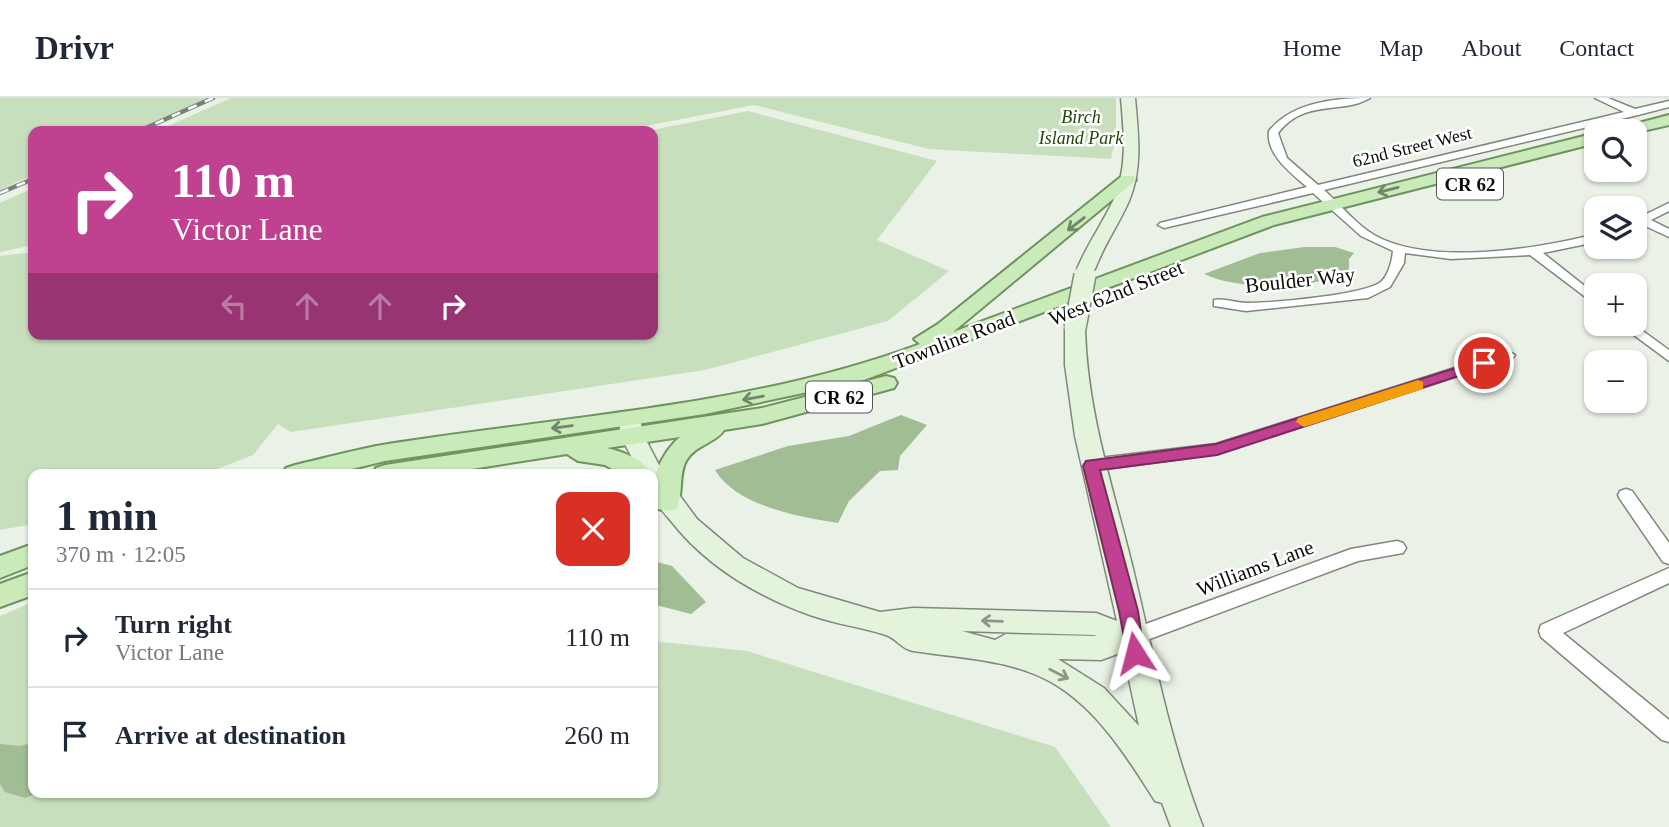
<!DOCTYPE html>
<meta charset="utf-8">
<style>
:root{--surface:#fff;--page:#f6f6f7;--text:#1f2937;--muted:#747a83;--line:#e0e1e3}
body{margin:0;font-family:"Times New Roman",serif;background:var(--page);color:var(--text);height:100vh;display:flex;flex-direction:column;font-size:26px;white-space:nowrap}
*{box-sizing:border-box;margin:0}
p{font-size:23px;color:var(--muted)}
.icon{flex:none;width:38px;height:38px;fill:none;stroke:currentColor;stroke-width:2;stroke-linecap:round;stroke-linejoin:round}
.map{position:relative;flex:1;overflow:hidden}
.side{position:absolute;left:28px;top:371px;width:630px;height:329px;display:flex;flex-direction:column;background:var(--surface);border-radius:14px;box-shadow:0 2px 5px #0004}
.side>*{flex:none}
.top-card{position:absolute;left:28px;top:28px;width:630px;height:214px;border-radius:14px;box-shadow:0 2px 5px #0004;background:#bf418f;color:#fff;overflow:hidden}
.buttons{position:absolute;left:1584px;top:21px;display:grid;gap:14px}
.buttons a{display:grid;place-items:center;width:63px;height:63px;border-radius:14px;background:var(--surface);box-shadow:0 2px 5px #0004;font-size:35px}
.pin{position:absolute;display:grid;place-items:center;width:60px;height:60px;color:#fff;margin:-30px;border:4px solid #fff;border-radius:50%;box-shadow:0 2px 7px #0007}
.me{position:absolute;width:77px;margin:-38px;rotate:351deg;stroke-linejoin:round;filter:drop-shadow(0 0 5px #0008)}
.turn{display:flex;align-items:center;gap:24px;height:147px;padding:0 28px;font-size:32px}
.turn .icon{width:91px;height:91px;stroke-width:2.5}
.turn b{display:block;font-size:49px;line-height:60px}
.lanes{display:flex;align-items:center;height:66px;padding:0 28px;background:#0003;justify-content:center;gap:35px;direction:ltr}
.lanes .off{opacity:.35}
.round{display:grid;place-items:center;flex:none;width:74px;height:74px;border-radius:14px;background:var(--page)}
.headline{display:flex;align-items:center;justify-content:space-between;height:119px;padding:0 28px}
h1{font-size:42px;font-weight:600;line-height:52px}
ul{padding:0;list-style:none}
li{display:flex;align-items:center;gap:21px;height:98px;padding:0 28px;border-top:2px solid var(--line)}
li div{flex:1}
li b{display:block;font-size:26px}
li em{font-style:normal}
header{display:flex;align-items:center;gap:42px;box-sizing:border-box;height:98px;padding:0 35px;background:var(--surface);border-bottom:2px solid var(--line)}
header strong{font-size:33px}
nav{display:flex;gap:38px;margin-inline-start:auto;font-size:24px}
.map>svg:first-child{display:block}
.green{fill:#c8dfbe}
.water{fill:#a1bd94}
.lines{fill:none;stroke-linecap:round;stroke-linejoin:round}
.minor-casing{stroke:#80877d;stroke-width:3}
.secondary-casing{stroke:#80877d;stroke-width:3}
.primary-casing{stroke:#6f935e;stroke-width:4}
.minor{fill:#fff;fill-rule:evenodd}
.secondary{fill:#e4f4dc;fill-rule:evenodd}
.primary{fill:#c9eab9;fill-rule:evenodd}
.rail-casing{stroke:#7c8079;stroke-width:4.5}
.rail{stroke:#fff;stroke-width:2.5;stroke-dasharray:9;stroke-linecap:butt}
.secondary-bridge-far1-casing{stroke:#80877d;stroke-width:18;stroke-linecap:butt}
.secondary-bridge-casing{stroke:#80877d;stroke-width:24;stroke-linecap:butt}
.secondary-bridge-far1{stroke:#e4f4dc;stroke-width:16}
.secondary-bridge{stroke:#e4f4dc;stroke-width:21}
.oneway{stroke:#73866a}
.oneway2{stroke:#8d9788}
.route{fill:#bf418f;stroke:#7c2a5d;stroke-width:2}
.slow{fill:#f59e0b}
.labels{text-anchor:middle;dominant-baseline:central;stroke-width:5;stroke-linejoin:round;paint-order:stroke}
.far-park-label{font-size:18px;font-style:italic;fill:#214509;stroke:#fff}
.far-street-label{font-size:18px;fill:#0a0c09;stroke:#fff}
.shield{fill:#fff;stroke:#545553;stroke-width:2}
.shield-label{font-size:19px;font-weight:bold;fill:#0a0c09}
.street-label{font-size:21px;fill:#0a0c09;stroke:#fff}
</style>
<header>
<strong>Drivr</strong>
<nav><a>Home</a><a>Map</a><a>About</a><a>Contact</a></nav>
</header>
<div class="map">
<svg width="1669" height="729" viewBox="0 0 1669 729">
<rect width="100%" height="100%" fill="#eaf1e6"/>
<g class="green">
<path d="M 0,0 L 213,0 L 136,33 L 33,33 L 33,77 L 0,92 Z"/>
<path d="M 231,0 L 1116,0 L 1116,38 L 1111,61 L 929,51 L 754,7 L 620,33 L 157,33 Z"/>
<path d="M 748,13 L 937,63 L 877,142 L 949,173 L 888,223 L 705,272 L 291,334 L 278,326 L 253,357 L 204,376 L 33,376 L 33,426 L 0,432 L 0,158 L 33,154 L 33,236 L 653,236 L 653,33 L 647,33 Z"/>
<path d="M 33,90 L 33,147 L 0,154 L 0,105 Z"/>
<path d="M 33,504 L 33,695 L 653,695 L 653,543 L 747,553 L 1055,649 L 1111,729 L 0,729 L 0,518 Z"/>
</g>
<g class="water">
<path d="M 1305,149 L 1335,149 L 1354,155 L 1349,161 L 1349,177 C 1310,188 1241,194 1204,176 L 1260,155 Z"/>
<path d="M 901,317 L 927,327 L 900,358 L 898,372 L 880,373 L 849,403 L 838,425 C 800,419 736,408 715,372 L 788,348 L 849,338 Z"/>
<path d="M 653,463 L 672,468 L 706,504 L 691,516 L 656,507 L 653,504 Z"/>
<path d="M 33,645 L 33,695 L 38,695 L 25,700 L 5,694 L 0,686 L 0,646 L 19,648 Z"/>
</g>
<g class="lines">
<defs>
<g id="minor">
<path d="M 1370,0 C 1342,17 1305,0 1278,35 L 1287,60 L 1318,87 L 1624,14 L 1595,0 L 1608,0 L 1635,11 L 1669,3 L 1669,9 L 1638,17 L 1324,92 C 1341,107 1356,127 1376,138 C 1431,168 1538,151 1596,136 L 1596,144 L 1543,155 L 1596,197 L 1596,207 L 1530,157 L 1451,161 L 1405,155 L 1404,165 L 1390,189 L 1368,200 L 1246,213 L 1214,208 L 1214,202 C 1225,200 1236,205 1247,205 C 1270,205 1368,197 1382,183 C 1389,175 1392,163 1393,153 L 1361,138 L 1313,95 L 1164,130 L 1158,127 L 1160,125 L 1307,89 C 1291,75 1266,57 1269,33 C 1292,4 1335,0 1370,0 Z"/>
<path d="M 1669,105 L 1669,113 L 1651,122 L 1669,131 L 1669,139 L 1643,127 L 1634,130 L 1634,122 Z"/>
<path d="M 1619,226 L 1633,226 L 1669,252 L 1669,263 Z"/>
<path d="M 1508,253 L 1515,257 L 1513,260 L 1217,356 L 1091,373 L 1083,367 L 1091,361 L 1216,346 Z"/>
<path d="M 1626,391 L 1632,393 L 1669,445 L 1669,466 L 1663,464 L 1620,401 L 1618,397 L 1620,393 Z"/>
<path d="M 1397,443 L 1403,445 L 1406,450 L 1403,455 L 1358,463 L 1131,548 L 1124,546 L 1122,540 L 1124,534 L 1351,451 Z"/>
<path d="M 1669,470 L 1669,485 L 1563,535 L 1669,622 L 1669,644 L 1662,642 L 1541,539 L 1539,533 L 1541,527 Z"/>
</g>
<g id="secondary">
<path d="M 1121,0 L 1135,0 C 1138,34 1143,70 1129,103 C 1119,126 1104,147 1095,171 L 1086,176 L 1077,171 C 1087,147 1102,126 1113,103 C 1128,70 1124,35 1121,0 Z"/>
<path d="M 1075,224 L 1085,230 C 1087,317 1115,395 1135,479 C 1155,564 1171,647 1203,729 L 1171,729 L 1162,705 L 1155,703 C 1127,659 1098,611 1051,584 C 1010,561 958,560 913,553 C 901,551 896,540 886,537 C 861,529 835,526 810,517 C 757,498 706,468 671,423 C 665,416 656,407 653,397 C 651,391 653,382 653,376 L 641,376 C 633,360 612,331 622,314 L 638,314 L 644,338 L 663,375 L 697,421 L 743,460 L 798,490 L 880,514 L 913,510 L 1096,515 L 1117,523 L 1075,338 L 1065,267 L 1065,230 ZM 962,533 L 1094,537 L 1097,538 L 1006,536 L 995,542 ZM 1123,554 L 1139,628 L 1104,590 L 1058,561 L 1101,562 Z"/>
</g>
<g id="primary">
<path d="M 1669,17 L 1669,27 L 1634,35 L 1617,33 L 1620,30 Z"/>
<path d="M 1596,35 L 1596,45 L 1274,127 L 864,282 L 705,316 L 385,363 L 331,376 L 283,376 L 286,370 L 295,367 C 326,360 357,351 388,346 C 565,318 751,309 920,246 L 914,241 L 938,226 L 1122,78 L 1134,78 L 1136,82 L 953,234 L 1262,119 Z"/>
<path d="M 886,278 L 894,280 L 897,285 L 894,290 L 762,326 L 724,332 C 716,345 695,347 686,363 C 678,378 684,396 676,411 L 667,413 L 658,411 C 645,388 662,354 680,339 L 607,350 C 622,353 645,363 652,376 L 621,376 L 605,367 L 578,363 L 567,356 L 440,376 L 373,376 L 376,370 L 385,367 L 762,310 Z"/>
<path d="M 33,446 L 33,467 L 0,480 L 0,458 Z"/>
<path d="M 33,474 L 33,497 L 0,509 L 0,486 Z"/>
</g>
</defs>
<use href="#minor" class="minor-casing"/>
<use href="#secondary" class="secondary-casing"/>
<use href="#primary" class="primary-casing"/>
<use href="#minor" class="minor"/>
<use href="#secondary" class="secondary"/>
<use href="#primary" class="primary"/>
<defs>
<g id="rail">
<path d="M 139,33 L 213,0"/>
<path d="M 0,95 L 33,81"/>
</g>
</defs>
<use href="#rail" class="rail-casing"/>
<use href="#rail" class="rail"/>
<defs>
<path id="secondary-bridge-far1" d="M 1085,179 L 1086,171"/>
<path id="secondary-bridge" d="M 1075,230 L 1085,177"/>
</defs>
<use href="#secondary-bridge-far1" class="secondary-bridge-far1-casing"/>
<use href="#secondary-bridge" class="secondary-bridge-casing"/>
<use href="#secondary-bridge-far1" class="secondary-bridge-far1"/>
<use href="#secondary-bridge" class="secondary-bridge"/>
</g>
<defs><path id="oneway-shaft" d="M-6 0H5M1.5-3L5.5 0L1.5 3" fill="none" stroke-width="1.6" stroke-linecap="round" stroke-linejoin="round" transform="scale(1.75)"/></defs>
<g class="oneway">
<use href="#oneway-shaft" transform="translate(1388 92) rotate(166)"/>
<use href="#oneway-shaft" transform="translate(1076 126) rotate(142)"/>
<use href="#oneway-shaft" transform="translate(753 300) rotate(170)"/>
<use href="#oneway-shaft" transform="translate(562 329) rotate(172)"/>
</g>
<g class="oneway2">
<use href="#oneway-shaft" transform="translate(992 523) rotate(-178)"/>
<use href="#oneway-shaft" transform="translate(1059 576) rotate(27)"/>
</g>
<path class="route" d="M 1484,261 L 1489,262 L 1489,268 L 1217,357 L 1100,372 L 1138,513 L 1144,555 L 1142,561 L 1128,561 L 1119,513 L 1083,368 L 1086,363 L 1216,346 Z"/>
<path class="slow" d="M 1418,282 L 1423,284 L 1423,291 L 1304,329 L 1296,324 L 1298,320 Z"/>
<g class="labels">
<g class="far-park-label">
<text x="1081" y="19">Birch<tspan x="1081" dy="21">Island Park</tspan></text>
</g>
<g class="far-street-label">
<text transform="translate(1412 49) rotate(-14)">62nd Street West</text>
</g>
<g class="shield">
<rect x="1437" y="70.5" width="66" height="31" rx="5"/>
<rect x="806" y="283.5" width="66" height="31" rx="5"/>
</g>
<g class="shield-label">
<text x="1470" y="86">CR 62</text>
<text x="839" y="299">CR 62</text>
</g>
<g class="street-label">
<text transform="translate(1300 182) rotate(-6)">Boulder Way</text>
<text transform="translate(1116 195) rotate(-22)">West 62nd Street</text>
<text transform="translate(954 242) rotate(-21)">Townline Road</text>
<text transform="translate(1255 470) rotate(-21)">Williams Lane</text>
</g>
</g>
</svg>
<div class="buttons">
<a><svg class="icon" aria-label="search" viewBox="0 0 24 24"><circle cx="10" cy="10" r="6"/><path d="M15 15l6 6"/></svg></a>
<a><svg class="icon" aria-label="layers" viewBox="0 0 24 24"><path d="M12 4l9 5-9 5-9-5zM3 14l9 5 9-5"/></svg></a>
<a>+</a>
<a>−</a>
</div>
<div class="pin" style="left:1484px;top:265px;background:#d93025"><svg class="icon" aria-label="arrive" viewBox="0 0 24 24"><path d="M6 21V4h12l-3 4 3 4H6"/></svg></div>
<svg class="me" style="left:1135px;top:555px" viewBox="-20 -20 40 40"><path d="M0-17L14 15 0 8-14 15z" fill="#bf418f" stroke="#fff" stroke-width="4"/></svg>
<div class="top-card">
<div class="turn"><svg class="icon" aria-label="right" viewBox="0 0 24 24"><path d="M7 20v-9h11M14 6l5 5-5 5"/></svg><div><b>110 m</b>Victor Lane</div></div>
<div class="lanes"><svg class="icon off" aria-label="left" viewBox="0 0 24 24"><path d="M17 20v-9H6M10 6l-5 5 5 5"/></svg><svg class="icon off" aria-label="ahead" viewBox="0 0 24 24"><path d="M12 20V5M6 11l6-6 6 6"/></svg><svg class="icon off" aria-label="ahead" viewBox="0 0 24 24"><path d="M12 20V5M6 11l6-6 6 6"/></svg><svg class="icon" aria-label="right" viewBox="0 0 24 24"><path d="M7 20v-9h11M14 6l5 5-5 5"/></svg></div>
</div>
<section class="side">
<div class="headline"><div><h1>1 min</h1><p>370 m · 12:05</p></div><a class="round" style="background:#d93025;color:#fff"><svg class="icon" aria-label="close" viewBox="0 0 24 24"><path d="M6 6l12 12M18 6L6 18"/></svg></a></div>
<ul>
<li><svg class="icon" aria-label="right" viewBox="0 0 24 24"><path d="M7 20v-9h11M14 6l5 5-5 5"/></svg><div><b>Turn right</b><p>Victor Lane</p></div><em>110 m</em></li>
<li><svg class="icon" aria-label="arrive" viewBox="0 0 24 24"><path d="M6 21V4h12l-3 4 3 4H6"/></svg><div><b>Arrive at destination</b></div><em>260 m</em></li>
</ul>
</section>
</div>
